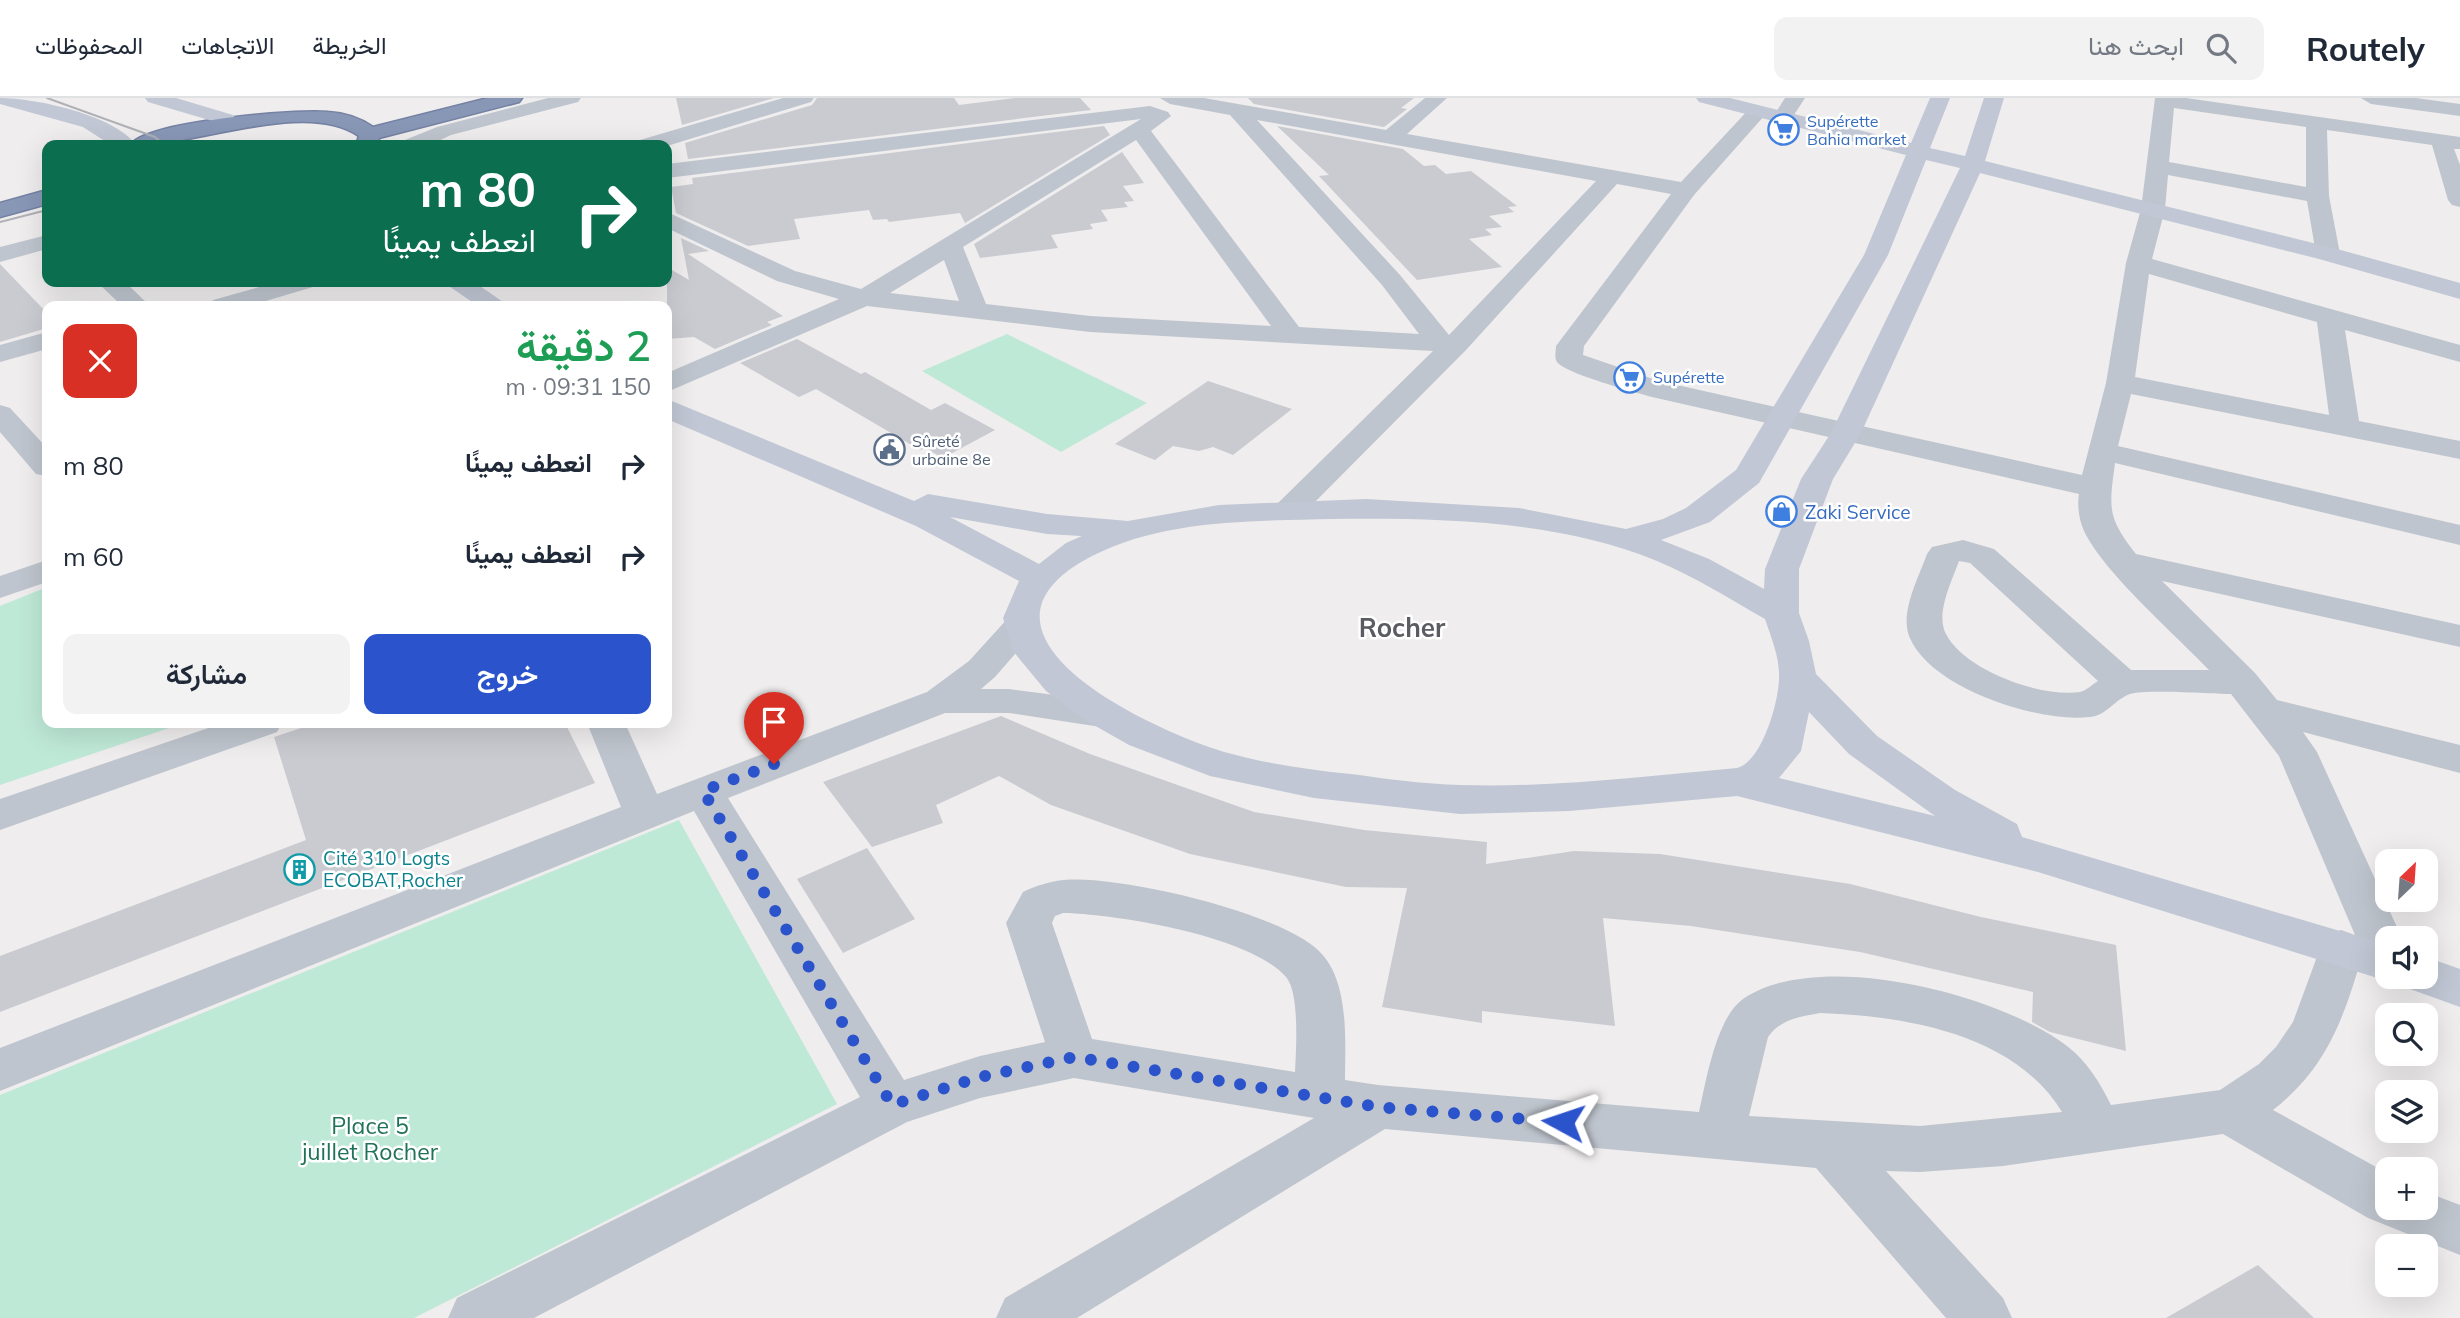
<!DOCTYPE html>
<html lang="ar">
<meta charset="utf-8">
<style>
:root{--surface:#fff;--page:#f2f2f3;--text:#1f2937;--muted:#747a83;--line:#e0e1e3;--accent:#2b53cb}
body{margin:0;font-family:Mulish,Vazirmatn,sans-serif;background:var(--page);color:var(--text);direction:rtl;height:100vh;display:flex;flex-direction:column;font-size:26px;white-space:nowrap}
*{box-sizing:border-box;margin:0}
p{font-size:23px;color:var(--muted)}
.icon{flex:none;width:38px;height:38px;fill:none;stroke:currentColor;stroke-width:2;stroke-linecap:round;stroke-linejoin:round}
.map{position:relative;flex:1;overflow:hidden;direction:ltr}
.drawer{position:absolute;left:42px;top:203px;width:630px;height:427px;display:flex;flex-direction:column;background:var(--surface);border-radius:14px;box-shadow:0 7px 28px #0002;direction:rtl}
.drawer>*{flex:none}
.guide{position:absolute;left:42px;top:42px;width:630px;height:147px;border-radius:14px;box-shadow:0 7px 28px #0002;direction:rtl;background:#0b6e4f;color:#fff;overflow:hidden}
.needle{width:46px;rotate:25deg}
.fabs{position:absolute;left:2375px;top:751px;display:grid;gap:14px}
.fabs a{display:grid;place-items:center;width:63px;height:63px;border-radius:14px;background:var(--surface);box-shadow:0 7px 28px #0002;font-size:35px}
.pin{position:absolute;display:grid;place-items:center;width:60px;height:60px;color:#fff;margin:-72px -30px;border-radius:50% 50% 50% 0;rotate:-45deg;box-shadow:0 0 7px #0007}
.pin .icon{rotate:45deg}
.me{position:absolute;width:77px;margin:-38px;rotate:275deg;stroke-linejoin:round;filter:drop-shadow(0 0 5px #0008)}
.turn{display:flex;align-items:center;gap:24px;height:147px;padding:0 21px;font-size:32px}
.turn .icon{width:91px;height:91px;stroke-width:2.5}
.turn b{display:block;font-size:49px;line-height:60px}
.round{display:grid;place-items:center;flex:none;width:74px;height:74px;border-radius:14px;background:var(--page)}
.overview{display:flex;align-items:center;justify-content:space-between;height:119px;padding:0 21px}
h1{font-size:42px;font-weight:600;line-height:52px;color:#1e9e55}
.primary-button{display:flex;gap:14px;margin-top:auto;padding:14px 21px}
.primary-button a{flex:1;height:80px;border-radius:14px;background:var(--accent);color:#fff;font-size:28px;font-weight:600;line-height:80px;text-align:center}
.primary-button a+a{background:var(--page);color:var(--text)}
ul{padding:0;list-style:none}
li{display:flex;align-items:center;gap:21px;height:91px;padding:0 21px}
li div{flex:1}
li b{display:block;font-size:26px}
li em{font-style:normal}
header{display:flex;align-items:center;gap:42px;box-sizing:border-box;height:98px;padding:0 35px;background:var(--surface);border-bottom:2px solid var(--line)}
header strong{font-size:33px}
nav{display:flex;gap:38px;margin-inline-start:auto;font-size:24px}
.search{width:490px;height:63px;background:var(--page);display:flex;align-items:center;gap:18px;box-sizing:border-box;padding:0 24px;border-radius:14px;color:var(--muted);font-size:26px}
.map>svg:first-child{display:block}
.green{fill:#bfe9d7}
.building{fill:#cacbd1}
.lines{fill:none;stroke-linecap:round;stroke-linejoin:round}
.highway-casing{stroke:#7582a3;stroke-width:3}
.street{fill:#bfc5ce;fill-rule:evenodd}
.secondary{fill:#c1c7d4;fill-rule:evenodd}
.highway{fill:#8997b7;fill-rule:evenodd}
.tram{stroke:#b0b1b7;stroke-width:2}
.route{stroke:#2b53cb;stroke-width:12;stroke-dasharray:0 21.6}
.labels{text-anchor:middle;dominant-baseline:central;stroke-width:5;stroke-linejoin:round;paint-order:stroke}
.far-shop-label{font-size:16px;fill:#366cbe;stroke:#fff;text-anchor:start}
.far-service-label{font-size:16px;fill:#4e5e75;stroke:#fff;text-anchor:start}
.shop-label{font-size:19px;fill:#366cbe;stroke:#fff;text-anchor:start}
.culture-label{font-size:19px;fill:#0d838f;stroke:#fff;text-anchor:start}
.near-park-label{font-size:23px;fill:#207258;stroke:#fff}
.district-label{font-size:26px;font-weight:bold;fill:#5a5c61;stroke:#fff}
</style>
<header>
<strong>Routely</strong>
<div class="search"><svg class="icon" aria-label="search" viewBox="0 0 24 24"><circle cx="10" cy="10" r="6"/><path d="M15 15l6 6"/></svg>ابحث هنا</div>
<nav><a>الخريطة</a><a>الاتجاهات</a><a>المحفوظات</a></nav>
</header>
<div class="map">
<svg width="2460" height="1220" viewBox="0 0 2460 1220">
<rect width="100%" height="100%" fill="#efeded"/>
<g class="green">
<path d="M 1007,236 L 1147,305 L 1061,354 L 922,273 Z"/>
<path d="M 47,489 L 47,625 L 184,625 L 0,687 L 0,508 Z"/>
<path d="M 679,722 L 837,1006 L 414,1220 L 0,1220 L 0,997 Z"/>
</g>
<g class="building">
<path d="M 676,0 L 774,0 L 682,27 Z"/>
<path d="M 817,0 L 954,0 L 959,7 L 1015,0 L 1080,0 L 1091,12 L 688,61 L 685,45 L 812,7 Z"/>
<path d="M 1248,0 L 1414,0 L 1401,10 L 1407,11 L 1384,29 L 1254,6 Z"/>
<path d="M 1104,28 L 1110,37 L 965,125 L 960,115 L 889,124 L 887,121 L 873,122 L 869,112 L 794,121 L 800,141 L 748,148 L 676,115 L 671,89 L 693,86 L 692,80 Z"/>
<path d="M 1277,28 L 1403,51 L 1424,68 L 1435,67 L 1446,76 L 1471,73 L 1517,108 L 1508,109 L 1514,114 L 1489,118 L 1502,129 L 1485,131 L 1492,137 L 1469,141 L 1502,169 L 1417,182 L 1319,78 L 1329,77 Z"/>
<path d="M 1122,54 L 1144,85 L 1123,88 L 1134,103 L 1124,104 L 1128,109 L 1101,112 L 1108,123 L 1090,126 L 1093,131 L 1051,137 L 1058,150 L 980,160 L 974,146 Z"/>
<path d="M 681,140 L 709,153 L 688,156 L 783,218 L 767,224 L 772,227 L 715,251 L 694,239 L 667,241 L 667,169 L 689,182 Z"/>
<path d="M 0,166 L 47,215 L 47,230 L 0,244 Z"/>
<path d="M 797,241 L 861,276 L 865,274 L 931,312 L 945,305 L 995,332 L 943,360 L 925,350 L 920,352 L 816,291 L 799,299 L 740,265 Z"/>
<path d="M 1208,283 L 1292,311 L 1233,357 L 1213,349 L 1199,353 L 1173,348 L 1155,362 L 1115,346 Z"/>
<path d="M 1001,618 L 1090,656 L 1254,714 L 1364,732 L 1487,744 L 1486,766 L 1574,753 L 1660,756 L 1850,786 L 1981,819 L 2116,847 L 2126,953 L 2050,934 L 2032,924 L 2033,894 L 1860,854 L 1691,828 L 1603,820 L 1615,928 L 1482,913 L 1482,925 L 1382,909 L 1407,790 L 1346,789 L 1190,756 L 1051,707 L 999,678 L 936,707 L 943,725 L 872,749 L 823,684 Z"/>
<path d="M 316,625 L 565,625 L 595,685 L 0,914 L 0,858 L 306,742 L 274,639 Z"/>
<path d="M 867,750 L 915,821 L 843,855 L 797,781 Z"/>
<path d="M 2258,1167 L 2314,1220 L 2166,1220 Z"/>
</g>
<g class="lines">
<defs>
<g id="highway">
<path d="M 488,0 L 522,0 L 519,4 L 379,40 L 378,47 L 356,47 L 359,38 C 305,0 192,50 130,47 C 147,23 297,11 328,14 C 345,15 360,20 373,29 Z"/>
<path d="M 47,92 L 47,106 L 0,119 L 0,105 Z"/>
</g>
</defs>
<use href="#highway" class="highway-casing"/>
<g class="street">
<path d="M 548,0 L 581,0 L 578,4 L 451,37 L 430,47 L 402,47 L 405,42 L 437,29 Z"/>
<path d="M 783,0 L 814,0 L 811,4 L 667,48 L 637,47 L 640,42 Z"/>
<path d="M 1160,0 L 1204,0 L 1386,32 L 1425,0 L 1447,0 L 1407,36 L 1681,84 L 1751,9 L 1765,9 L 1768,13 L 1765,17 L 1694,97 L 1584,248 L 1583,257 L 1659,283 L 2082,377 L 2106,285 L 2126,165 L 2141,111 L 2155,0 L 2186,0 L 2460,39 L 2460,51 L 2454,51 L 2460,67 L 2460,109 L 2452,107 L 2448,102 L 2432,47 L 2327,32 L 2329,98 L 2340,156 L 2337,161 L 2319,161 L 2316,156 L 2307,103 L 2168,77 L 2165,111 L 2152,161 L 2460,247 L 2460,264 L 2345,232 L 2359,323 L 2460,343 L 2460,361 L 2131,296 L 2118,348 L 2460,427 L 2460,447 L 2115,365 C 2109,411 2107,419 2136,456 L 2460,527 L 2460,549 L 2162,483 L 2255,575 L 2277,602 L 2460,647 L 2460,675 L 2303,634 L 2317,654 L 2402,840 L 2387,840 L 2387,876 L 2371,871 L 2363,855 C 2344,919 2328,969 2273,1012 L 2387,1075 L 2387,1110 L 2426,1110 L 2426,1094 L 2460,1107 L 2460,1157 L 2368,1120 L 2223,1036 L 2003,1068 L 1920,1074 L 1886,1073 L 2003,1200 L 2012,1220 L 1946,1220 L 1816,1070 L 1385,1031 L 1077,1220 L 996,1220 L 1005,1200 L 1314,1020 L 1074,980 L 980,1000 L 907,1024 L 534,1220 L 448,1220 L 457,1200 L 860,999 L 694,713 L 0,993 L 0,950 L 621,709 L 587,625 L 625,625 L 657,696 L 927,594 L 969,563 L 1009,519 L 1022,516 L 1035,519 L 1040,527 L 995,579 L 981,591 L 1009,591 L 1101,603 L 1115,607 L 1120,616 L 1115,625 L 1101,629 L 1009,615 L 945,615 L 728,700 L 904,982 L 980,958 L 1045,944 L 1006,825 L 1023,794 C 1035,788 1051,783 1064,782 C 1119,777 1279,814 1319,853 C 1350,883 1345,943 1345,982 L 1378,987 L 1699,1014 C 1706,984 1716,920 1743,901 C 1818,849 1999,896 2067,948 C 2087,963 2100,985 2111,1007 L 2220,992 L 2259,966 L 2276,949 L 2293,924 L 2325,837 L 2341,832 L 2355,837 L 2279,658 L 2231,596 C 2211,596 2145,591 2130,596 C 2115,601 2107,618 2089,619 C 2038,625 1929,590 1909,538 C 1900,513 1919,479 1927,456 L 1932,449 L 1963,442 L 1994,451 L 2131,572 L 2209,572 C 2175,536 2104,475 2084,433 C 2079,422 2077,408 2079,396 L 1652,299 C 1635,294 1566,276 1557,264 C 1554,259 1556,254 1556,248 L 1671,96 L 1617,86 L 1466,252 L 1300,419 L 1289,422 L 1278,419 L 1273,412 L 1278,405 L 1433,253 L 1090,234 L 867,208 L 667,294 L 667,275 L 839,201 L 777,183 L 667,130 L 667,114 L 795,173 L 861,191 L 1141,21 L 667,80 L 667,66 L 1150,8 L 1168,14 L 1171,18 L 1151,33 L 1299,229 L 1419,236 L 1382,187 L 1230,17 L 1170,6 ZM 2174,10 L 2306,29 L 2306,89 L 2169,64 ZM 1257,22 L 1596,83 L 1449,237 L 1400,177 ZM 1136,42 L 1271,228 L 1090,218 L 986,206 L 963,149 ZM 944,162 L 959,203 L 890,195 ZM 2149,176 L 2317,224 L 2329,317 L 2135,279 ZM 1959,463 L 1970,465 L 2098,583 C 2093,586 2086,593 2080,594 C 2041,600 1964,572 1946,536 C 1935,516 1952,483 1959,463 ZM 1063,815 C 1116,816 1251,838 1286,879 C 1300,895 1296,953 1295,974 L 1092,941 L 1052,825 L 1055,818 ZM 1820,915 C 1904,918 2014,935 2062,1014 L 1920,1028 L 1749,1018 L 1768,939 C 1781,921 1799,919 1820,915 Z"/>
<path d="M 1785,0 L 1805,0 L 1790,23 L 1783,25 L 1773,19 Z"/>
<path d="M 2361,0 L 2416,0 L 2460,6 L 2460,18 L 2371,6 Z"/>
<path d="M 47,137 L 47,151 L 0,164 L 0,149 Z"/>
<path d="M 97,184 L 125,184 L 150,208 L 122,208 Z"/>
<path d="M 277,184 L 317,184 L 313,189 L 249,208 L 209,208 L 213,202 Z"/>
<path d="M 47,234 L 47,251 L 0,264 L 0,247 Z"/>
<path d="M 0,307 L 10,310 L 47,350 L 47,378 L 36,376 L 0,334 Z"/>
<path d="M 47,462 L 47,484 L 0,500 L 0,478 Z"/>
<path d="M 223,625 L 282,625 L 277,634 L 0,732 L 0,701 Z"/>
</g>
<g class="secondary">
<path d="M 0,0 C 35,0 115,17 136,47 L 111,47 L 83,29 L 0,6 Z"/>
<path d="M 145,0 L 176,0 L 233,17 L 236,21 L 226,27 L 148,4 Z"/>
<path d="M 1696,0 L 1730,0 L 1911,45 L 1930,0 L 1950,0 L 1930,50 L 1965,58 L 1984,0 L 2004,0 L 1985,63 L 2337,151 L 2460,185 L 2460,201 L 2319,161 L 1980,75 L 1861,335 L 1833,381 L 1799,471 L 1799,515 L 1809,543 L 1816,576 L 1877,638 L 1955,692 L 2017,726 L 2022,739 L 2387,847 L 2387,878 L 2402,878 L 2387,883 L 2038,774 L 1737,698 L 1569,713 L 1460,716 L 1314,700 L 1210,678 L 1129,647 L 1085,622 L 1046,593 L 1013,553 L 1003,520 L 1019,483 L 916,428 L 667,321 L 667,301 L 914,403 L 928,396 L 1047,416 L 1128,423 L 1219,407 L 1366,401 L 1519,410 L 1626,431 L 1663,421 L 1686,410 L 1736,372 L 1864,157 L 1906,57 L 1699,4 ZM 1926,62 L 1960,70 L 1831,335 L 1801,381 L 1765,471 L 1764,491 L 1709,461 L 1661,442 L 1710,424 L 1759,385 L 1888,157 ZM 950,419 L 1047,436 L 1082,438 L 1066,445 L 1039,466 ZM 1333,421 C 1440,420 1557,422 1657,463 C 1695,479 1730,501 1765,521 C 1771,539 1780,560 1779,580 C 1779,603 1762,664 1737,670 C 1645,678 1552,690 1460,687 C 1424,686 1387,681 1351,676 C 1310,672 1268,666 1228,655 C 1155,634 942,536 1092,458 C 1164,421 1254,423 1333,421 ZM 1809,614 L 1849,656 L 1935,718 L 1779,680 L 1801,653 Z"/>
<path d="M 443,184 L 474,184 L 509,208 L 478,208 Z"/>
<path d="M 2426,859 L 2460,871 L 2460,909 L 2410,891 L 2403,878 L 2426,878 Z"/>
</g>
<use href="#highway" class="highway"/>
<g class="tram">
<path d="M 47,0 L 155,39 L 164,47"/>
<path d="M 0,124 L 47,112"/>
</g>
</g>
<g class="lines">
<path class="route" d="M 774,666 L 703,693 L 892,1007 L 980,979 L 1074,959 L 1378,1009 L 1563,1024"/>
</g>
<defs>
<symbol id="supermarket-ring" viewBox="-11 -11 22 22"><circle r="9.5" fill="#fff" stroke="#3f7fe0" stroke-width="1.5"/><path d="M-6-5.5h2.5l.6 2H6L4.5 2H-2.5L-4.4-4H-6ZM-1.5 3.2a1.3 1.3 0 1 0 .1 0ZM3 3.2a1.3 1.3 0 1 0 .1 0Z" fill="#3f7fe0"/></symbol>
<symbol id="civic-ring" viewBox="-11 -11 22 22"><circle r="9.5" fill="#fff" stroke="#5c6f8a" stroke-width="1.5"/><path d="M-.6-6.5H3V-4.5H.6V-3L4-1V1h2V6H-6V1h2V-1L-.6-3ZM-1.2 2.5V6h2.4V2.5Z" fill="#5c6f8a"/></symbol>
<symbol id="shop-ring" viewBox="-11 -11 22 22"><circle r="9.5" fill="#fff" stroke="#3f7fe0" stroke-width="1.5"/><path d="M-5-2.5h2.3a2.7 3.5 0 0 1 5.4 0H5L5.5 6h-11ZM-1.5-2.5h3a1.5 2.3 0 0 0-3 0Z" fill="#3f7fe0"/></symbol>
<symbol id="building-ring" viewBox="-11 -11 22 22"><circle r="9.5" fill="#fff" stroke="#0f9aa8" stroke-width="1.5"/><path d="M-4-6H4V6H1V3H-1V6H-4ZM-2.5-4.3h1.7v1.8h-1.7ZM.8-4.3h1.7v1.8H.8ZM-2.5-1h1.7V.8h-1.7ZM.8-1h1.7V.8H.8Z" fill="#0f9aa8"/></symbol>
</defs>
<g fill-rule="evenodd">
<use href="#supermarket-ring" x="1766" y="14" width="35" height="35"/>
<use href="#supermarket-ring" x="1612" y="262" width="35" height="35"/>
<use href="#civic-ring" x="872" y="334" width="35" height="35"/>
<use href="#shop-ring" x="1764" y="396" width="35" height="35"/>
<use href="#building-ring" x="282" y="754" width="35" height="35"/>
</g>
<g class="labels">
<g class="far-shop-label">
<text x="1807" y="23">Supérette<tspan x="1807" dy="18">Bahia market</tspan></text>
<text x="1653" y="279">Supérette</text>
</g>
<g class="far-service-label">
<text x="912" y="343">Sûreté<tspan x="912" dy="18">urbaine 8e</tspan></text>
</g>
<g class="shop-label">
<text x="1805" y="414">Zaki Service</text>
</g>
<g class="culture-label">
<text x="323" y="760">Cité 310 Logts<tspan x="323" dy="22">ECOBAT,Rocher</tspan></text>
</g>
<g class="near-park-label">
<text x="370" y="1027">Place 5<tspan x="370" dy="26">juillet Rocher</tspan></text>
</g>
<g class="district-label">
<text x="1402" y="529">Rocher</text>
</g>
</g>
</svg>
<div class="fabs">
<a><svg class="needle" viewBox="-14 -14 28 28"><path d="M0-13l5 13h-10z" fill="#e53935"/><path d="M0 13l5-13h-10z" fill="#747a83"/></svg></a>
<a><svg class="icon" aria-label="sound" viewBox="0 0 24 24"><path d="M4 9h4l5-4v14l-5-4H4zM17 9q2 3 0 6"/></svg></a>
<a><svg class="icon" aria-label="search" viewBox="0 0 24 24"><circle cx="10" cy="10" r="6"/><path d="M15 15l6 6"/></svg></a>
<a><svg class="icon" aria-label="layers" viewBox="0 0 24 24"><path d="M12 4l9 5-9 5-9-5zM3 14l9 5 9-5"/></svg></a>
<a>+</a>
<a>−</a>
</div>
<div class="pin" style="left:774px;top:666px;background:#d93025"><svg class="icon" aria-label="arrive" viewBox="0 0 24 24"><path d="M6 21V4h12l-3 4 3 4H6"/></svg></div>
<svg class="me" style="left:1563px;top:1024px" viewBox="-20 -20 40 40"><path d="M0-17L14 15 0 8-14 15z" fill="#2b53cb" stroke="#fff" stroke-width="4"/></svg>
<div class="guide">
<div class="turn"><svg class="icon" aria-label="right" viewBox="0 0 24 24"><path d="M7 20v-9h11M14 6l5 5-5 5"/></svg><div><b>80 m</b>انعطف يمينًا</div></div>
</div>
<section class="drawer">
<div class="overview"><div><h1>2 دقيقة</h1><p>150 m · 09:31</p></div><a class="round" style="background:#d93025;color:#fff"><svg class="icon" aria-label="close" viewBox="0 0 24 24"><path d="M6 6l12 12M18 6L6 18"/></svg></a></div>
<ul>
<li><svg class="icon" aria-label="right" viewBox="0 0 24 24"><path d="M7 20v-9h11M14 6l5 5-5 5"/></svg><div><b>انعطف يمينًا</b></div><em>80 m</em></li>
<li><svg class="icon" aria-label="right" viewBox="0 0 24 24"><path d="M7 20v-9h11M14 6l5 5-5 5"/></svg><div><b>انعطف يمينًا</b></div><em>60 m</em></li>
</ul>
<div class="primary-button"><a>خروج</a><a>مشاركة</a></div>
</section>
</div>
